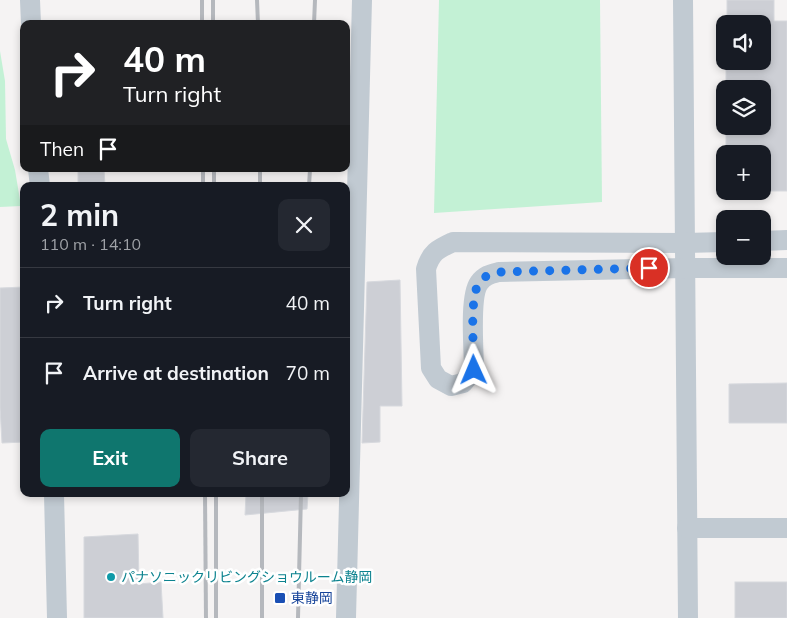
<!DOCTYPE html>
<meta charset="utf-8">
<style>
:root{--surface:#171b24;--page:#242831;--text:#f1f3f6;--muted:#9ea1a6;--line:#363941;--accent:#0f766e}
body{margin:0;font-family:Mulish,"Noto Sans JP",sans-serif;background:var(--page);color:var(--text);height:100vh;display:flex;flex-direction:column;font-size:19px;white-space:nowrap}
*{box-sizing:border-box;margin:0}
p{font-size:16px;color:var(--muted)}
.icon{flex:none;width:28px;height:28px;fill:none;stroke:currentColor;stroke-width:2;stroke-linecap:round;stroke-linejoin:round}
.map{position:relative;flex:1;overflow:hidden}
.side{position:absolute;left:20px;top:182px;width:330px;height:315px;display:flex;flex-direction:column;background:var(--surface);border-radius:10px;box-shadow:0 2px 8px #0003}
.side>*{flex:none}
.hud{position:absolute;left:20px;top:20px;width:330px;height:152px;border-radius:10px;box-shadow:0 2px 8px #0003;background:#202124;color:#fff;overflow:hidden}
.buttons{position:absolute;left:716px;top:15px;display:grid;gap:10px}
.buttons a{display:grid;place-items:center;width:55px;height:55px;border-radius:10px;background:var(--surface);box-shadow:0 2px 8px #0003;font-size:25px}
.pin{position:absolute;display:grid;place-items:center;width:42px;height:42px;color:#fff;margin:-21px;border:2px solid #fff;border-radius:50%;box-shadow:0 1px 5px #0007}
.me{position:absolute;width:55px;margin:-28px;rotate:359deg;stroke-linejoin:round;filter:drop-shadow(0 0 4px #0008)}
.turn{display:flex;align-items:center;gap:18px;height:105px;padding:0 20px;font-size:22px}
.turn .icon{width:65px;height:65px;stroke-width:2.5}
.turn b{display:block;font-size:35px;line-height:42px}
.then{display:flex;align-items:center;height:48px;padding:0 20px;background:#0003;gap:10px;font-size:19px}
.round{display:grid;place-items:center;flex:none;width:52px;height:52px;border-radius:10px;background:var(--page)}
.overview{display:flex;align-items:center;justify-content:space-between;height:85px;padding:0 20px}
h1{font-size:30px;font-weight:700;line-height:38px}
.cta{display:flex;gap:10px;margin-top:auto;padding:10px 20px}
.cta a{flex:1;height:58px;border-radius:10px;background:var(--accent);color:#fff;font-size:20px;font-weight:700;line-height:58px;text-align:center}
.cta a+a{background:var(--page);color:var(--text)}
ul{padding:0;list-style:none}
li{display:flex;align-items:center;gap:15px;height:70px;padding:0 20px;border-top:1px solid var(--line)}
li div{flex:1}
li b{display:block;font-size:19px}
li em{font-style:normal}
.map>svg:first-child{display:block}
.green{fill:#c3f1d5}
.building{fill:#cdcfd5;stroke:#d7d9de}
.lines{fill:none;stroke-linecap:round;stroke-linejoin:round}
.minor{stroke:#c1cad2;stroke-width:20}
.rail{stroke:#b5b8bd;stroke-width:4}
.route{stroke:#1a73e8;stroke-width:9;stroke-dasharray:0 16.2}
.culture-dot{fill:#0f9aa8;stroke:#fff;stroke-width:2}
.transit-dot{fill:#1a4fb4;stroke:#fff;stroke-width:2}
.labels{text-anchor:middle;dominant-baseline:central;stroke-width:5;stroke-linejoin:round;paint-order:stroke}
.culture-label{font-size:14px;fill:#0d838f;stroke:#fff;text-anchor:start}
.transit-label{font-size:14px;fill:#164399;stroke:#fff;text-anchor:start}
</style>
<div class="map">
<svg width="787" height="618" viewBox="0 0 787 618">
<rect width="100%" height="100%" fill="#f5f3f3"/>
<g class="green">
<path d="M 439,0 L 600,0 L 602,202 L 434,213 Z"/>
<path d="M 0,51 L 5,81 L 6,139 L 15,170 L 21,206 L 0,207 Z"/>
</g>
<g class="building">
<path d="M 727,0 L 774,0 L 774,21 L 787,21 L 787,191 L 762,191 L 762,154 L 726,154 L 726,126 L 762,126 L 762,89 L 726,89 L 726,61 L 762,61 L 762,24 L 727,24 Z"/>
<path d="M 78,169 L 104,169 L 105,186 L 78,186 Z"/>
<path d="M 400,280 L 402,406 L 380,406 L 380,442 L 362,443 L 367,282 Z"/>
<path d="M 24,287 L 24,442 L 2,443 L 0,408 L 0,288 Z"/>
<path d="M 787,383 L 787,423 L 729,423 L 729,384 Z"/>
<path d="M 246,494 L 308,494 L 307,509 L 245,515 Z"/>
<path d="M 138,534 L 139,584 L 161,582 L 163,618 L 84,618 L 84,537 Z"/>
<rect x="735" y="582" width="52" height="36"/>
</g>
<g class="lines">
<g class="minor">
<path d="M 30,0 L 31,24"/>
<path d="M 683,0 L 688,618"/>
<path d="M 38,169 L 40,186"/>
<path d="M 762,241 L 787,240"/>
<path d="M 725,242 L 685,243 L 453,242 C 438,249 431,252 426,269 L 431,368 L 438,379 L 451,386 L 463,383 L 474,370 C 474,351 469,297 479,283 C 485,275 491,274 499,272 L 685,268 L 787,268"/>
<path d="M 54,494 L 57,618"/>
<path d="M 687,528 L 787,528"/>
<path d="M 346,618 L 362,0"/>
</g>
<g class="rail">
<path d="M 202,0 L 202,24"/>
<path d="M 213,0 L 213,24"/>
<path d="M 257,0 L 258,24"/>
<path d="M 314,24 L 315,0"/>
<path d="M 203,169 L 203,186"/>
<path d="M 214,169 L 214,186"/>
<path d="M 260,169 L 260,186"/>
<path d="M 309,186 L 310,169"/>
<path d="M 205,494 L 206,618"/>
<path d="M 216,494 L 216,618"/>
<path d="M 262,494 L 262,618"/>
<path d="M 298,618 L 301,494"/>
</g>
</g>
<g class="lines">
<path class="route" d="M 474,370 C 474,351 469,297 479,283 C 485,275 491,274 500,272 L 649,268"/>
</g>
<circle class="culture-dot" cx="111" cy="577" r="5"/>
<rect class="transit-dot" x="274" y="592" width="12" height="12" rx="2.5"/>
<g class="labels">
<g class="culture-label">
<text x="121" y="577">パナソニックリビングショウルーム静岡</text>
</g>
<g class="transit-label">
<text x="291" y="598">東静岡</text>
</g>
</g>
</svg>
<div class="buttons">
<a><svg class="icon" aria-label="sound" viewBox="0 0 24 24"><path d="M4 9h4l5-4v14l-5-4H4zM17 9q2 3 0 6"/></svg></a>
<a><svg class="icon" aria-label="layers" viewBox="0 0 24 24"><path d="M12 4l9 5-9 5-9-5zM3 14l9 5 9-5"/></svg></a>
<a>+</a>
<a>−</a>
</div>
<div class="pin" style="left:649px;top:268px;background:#d93025"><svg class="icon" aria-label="arrive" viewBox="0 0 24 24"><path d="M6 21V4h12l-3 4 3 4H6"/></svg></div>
<svg class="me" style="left:474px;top:370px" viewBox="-20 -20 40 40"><path d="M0-17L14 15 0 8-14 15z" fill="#1a73e8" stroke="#fff" stroke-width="4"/></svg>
<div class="hud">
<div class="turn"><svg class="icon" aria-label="right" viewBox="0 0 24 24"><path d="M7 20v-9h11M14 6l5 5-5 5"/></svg><div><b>40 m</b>Turn right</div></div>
<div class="then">Then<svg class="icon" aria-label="arrive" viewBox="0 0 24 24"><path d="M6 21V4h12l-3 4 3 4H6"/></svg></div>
</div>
<section class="side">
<div class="overview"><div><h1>2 min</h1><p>110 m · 14:10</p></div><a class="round"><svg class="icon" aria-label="close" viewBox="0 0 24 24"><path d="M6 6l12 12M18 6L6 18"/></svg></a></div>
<ul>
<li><svg class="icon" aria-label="right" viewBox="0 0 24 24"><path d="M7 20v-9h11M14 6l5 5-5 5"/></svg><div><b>Turn right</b></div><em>40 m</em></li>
<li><svg class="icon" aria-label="arrive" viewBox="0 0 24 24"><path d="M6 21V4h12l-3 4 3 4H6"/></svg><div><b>Arrive at destination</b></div><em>70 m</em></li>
</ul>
<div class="cta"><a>Exit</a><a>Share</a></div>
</section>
</div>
